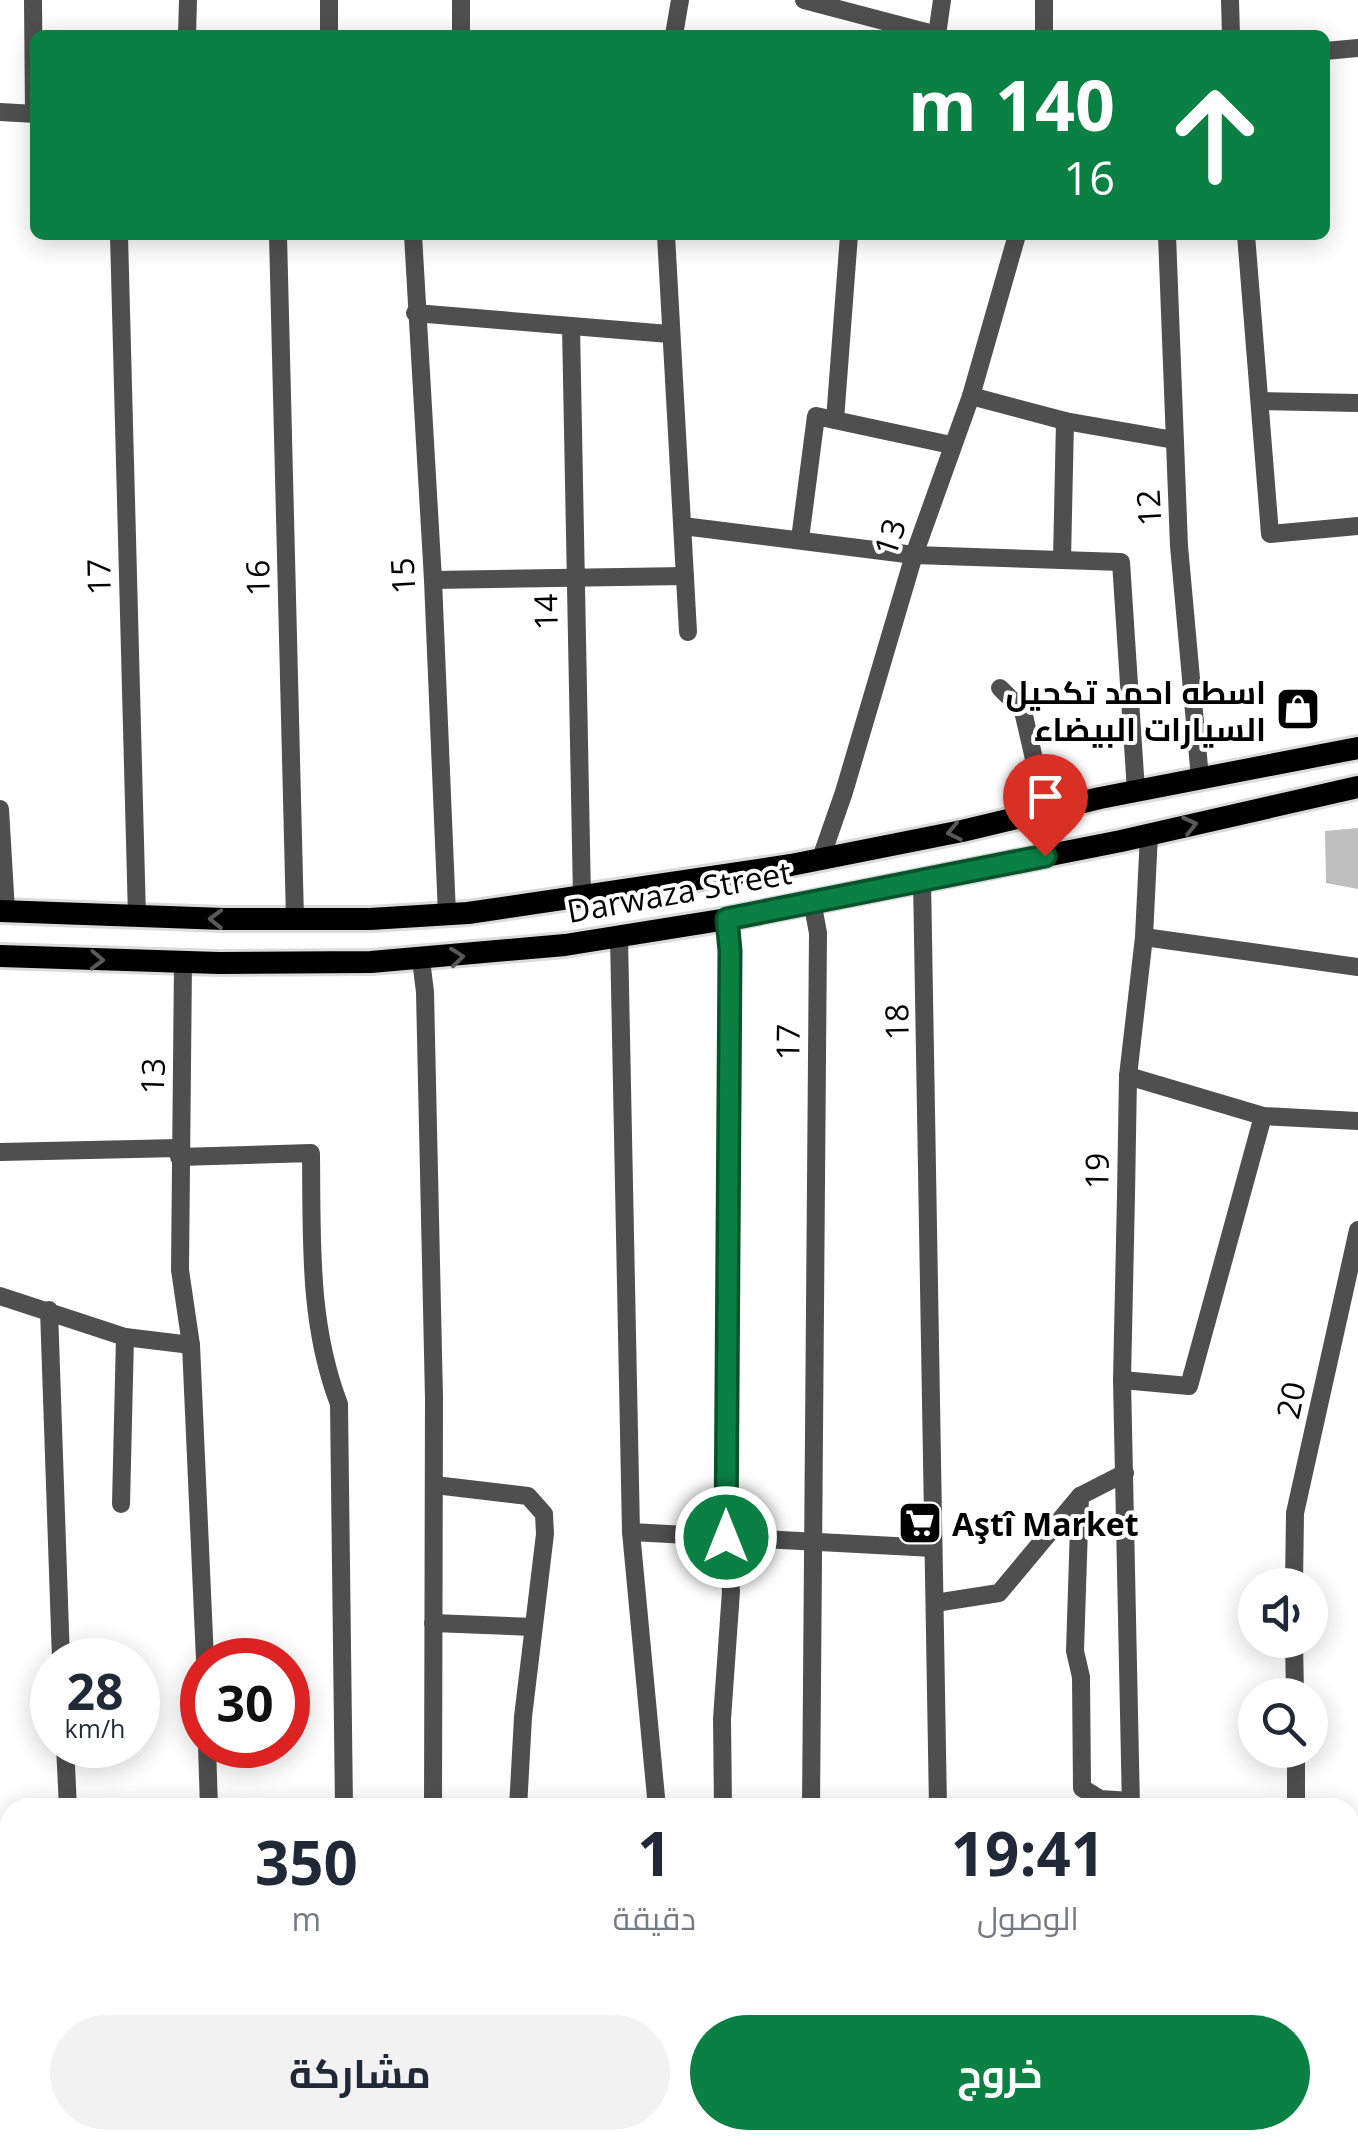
<!DOCTYPE html>
<html lang="ar">
<meta charset="utf-8">
<style>
:root{--surface:#fff;--page:#f2f2f3;--text:#1f2937;--muted:#747a83;--accent:#0b8043}
body{margin:0;font-family:"Open Sans",Cairo,sans-serif;background:var(--page);color:var(--text);direction:rtl;height:100vh;display:flex;flex-direction:column;font-size:38px;white-space:nowrap}
*{box-sizing:border-box;margin:0}
p{font-size:32px;color:var(--muted)}
.icon{flex:none;width:55px;height:55px;fill:none;stroke:currentColor;stroke-width:2;stroke-linecap:round;stroke-linejoin:round}
.map{position:relative;flex:1;overflow:hidden;direction:ltr}
.drawer{position:absolute;left:0px;top:1798px;width:1360px;height:352px;display:flex;flex-direction:column;background:var(--surface);border-radius:30px 30px 0 0;box-shadow:0 5px 25px #0003;direction:rtl}
.drawer>*{flex:none}
.guide{position:absolute;left:30px;top:30px;width:1300px;height:210px;border-radius:15px;box-shadow:0 5px 25px #0003;direction:rtl;background:#0b8043;color:#fff;overflow:hidden}
.fabs{position:absolute;left:1238px;top:1568px;display:grid;gap:20px}
.fabs a{display:grid;place-items:center;width:90px;height:90px;border-radius:50%;background:var(--surface);box-shadow:0 5px 25px #0003;font-size:50px}
.speed{position:absolute;left:30px;top:1638px;display:flex;gap:20px;font-size:50px;font-weight:700;text-align:center}
.speed>*{display:grid;place-content:center;width:130px;height:130px;border-radius:50%;background:var(--surface);box-shadow:0 5px 25px #0003;line-height:1}
.speed small{font-size:25px;font-weight:400}
.speed .limit{border:15px solid #d22;background:#fff;color:#111}
.pin{position:absolute;display:grid;place-items:center;width:85px;height:85px;color:#fff;margin:-102px -42px;border-radius:50% 50% 50% 0;rotate:-45deg;box-shadow:0 0 10px #0007}
.pin .icon{rotate:45deg}
.me{position:absolute;width:110px;margin:-55px;rotate:0deg;stroke-linejoin:round;filter:drop-shadow(0 0 8px #0008)}
.turn{display:flex;align-items:center;gap:35px;height:210px;padding:0 50px;font-size:45px}
.turn .icon{width:130px;height:130px;stroke-width:2.5}
.turn b{display:block;font-size:70px;line-height:85px}
.eta{display:flex;justify-content:space-evenly;align-items:center;height:170px;text-align:center}
.eta b{font-size:60px;font-weight:700;line-height:70px}
.primary-button{display:flex;gap:20px;margin-top:auto;padding:20px 50px}
.primary-button a{flex:1;height:115px;border-radius:60px;background:var(--accent);color:#fff;font-size:40px;font-weight:700;line-height:115px;text-align:center}
.primary-button a+a{background:var(--page);color:var(--text)}
.map>svg:first-child{display:block}
.building{fill:#bfbfbf}
.lines{fill:none;stroke-linecap:round;stroke-linejoin:round}
.major-casing{stroke:#dbdbdb;stroke-width:28}
.minor{stroke:#4f4f4f;stroke-width:18}
.major{stroke:#000;stroke-width:22}
.oneway{stroke:#595959}
.route-casing{stroke:#07532c;stroke-width:25}
.route{stroke:#0b8043;stroke-width:18}
.labels{text-anchor:middle;dominant-baseline:central;stroke-width:8;stroke-linejoin:round;paint-order:stroke}
.street-label{font-size:32px;fill:#000;stroke:#fff}
.poi-label{font-size:32px;font-weight:bold;fill:#000;stroke:#fff;text-anchor:end}
</style>
<div class="map">
<svg width="1358" height="2149" viewBox="0 0 1358 2149">
<rect width="100%" height="100%" fill="#fff"/>
<path class="building" d="M 1358,828 L 1358,889 L 1326,883 L 1325,831 Z"/>
<g class="lines">
<defs>
<g id="major">
<path d="M 0,911 L 224,919 L 370,919 L 468,913 L 791,865 L 962,831 L 1100,798 L 1358,748"/>
<path d="M 0,956 L 219,963 L 371,962 L 565,945 L 727,919 L 1121,841 L 1358,787"/>
<path d="M 1350,2068 L 1358,2028"/>
<path d="M 1333,2149 L 1335,2140"/>
</g>
</defs>
<use href="#major" class="major-casing"/>
<g class="minor">
<path d="M 33,0 L 34,114"/>
<path d="M 461,0 L 461,35"/>
<path d="M 804,0 L 937,35 L 942,0"/>
<path d="M 1044,0 L 1044,35"/>
<path d="M 1230,0 L 1231,35"/>
<path d="M 187,35 L 188,0"/>
<path d="M 329,35 L 329,0"/>
<path d="M 674,35 L 680,0"/>
<path d="M 1325,51 L 1358,48"/>
<path d="M 0,112 L 35,114"/>
<path d="M 119,235 L 137,917"/>
<path d="M 278,235 L 295,919"/>
<path d="M 413,235 L 433,580 L 447,915"/>
<path d="M 666,235 L 688,632"/>
<path d="M 1167,235 L 1179,546 L 1200,778"/>
<path d="M 1246,235 L 1270,534 L 1358,526"/>
<path d="M 415,313 L 669,334"/>
<path d="M 571,326 L 582,898"/>
<path d="M 971,396 L 1065,421 L 1174,440"/>
<path d="M 1260,401 L 1358,403"/>
<path d="M 835,420 L 849,235"/>
<path d="M 683,526 L 914,555 L 1121,562 L 1136,791"/>
<path d="M 800,539 L 816,416 L 951,445"/>
<path d="M 1062,560 L 1065,421"/>
<path d="M 433,580 L 685,576"/>
<path d="M 1000,688 L 1023,711 L 1046,811"/>
<path d="M 0,809 L 6,911"/>
<path d="M 821,858 L 844,792 L 914,555 L 971,396 L 1017,235"/>
<path d="M 922,879 L 938,1808"/>
<path d="M 619,937 L 631,1532 L 657,1808"/>
<path d="M 1144,937 L 1358,967"/>
<path d="M 421,960 L 425,992 L 434,1398 L 433,1808"/>
<path d="M 183,962 L 180,1270 L 191,1345 L 205,1660"/>
<path d="M 1128,1076 L 1263,1116 L 1358,1121"/>
<path d="M 0,1152 L 179,1148"/>
<path d="M 179,1157 L 311,1153 C 312,1239 308,1323 339,1404 L 344,1808"/>
<path d="M 0,1296 L 125,1337 L 191,1345"/>
<path d="M 49,1310 L 61,1660"/>
<path d="M 1122,1380 L 1189,1386 L 1263,1116"/>
<path d="M 435,1485 L 528,1496 L 544,1514 L 545,1534 L 523,1717 L 518,1808"/>
<path d="M 1080,1496 L 1075,1651 L 1081,1677 L 1082,1788 L 1100,1799 L 1131,1801"/>
<path d="M 121,1504 L 125,1337"/>
<path d="M 631,1532 L 933,1548"/>
<path d="M 1294,1585 L 1295,1513 L 1358,1230"/>
<path d="M 935,1603 L 999,1593 L 1080,1496 L 1125,1473"/>
<path d="M 433,1623 L 533,1627"/>
<path d="M 1294,1640 L 1295,1695"/>
<path d="M 65,1745 L 68,1808"/>
<path d="M 207,1745 L 209,1808"/>
<path d="M 1296,1750 L 1296,1808"/>
<path d="M 723,1808 L 722,1719 L 731,1591 L 726,1537 L 730,951 L 727,919"/>
<path d="M 811,1808 L 818,933 L 812,901"/>
<path d="M 1131,1808 L 1122,1380 L 1126,1195 L 1128,1076 L 1144,937 L 1149,834"/>
<path d="M 1350,1970 L 1358,1972"/>
<path d="M 76,2140 L 77,2149"/>
<path d="M 232,2140 L 232,2149"/>
<path d="M 814,2140 L 814,2149"/>
<path d="M 945,2140 L 946,2149"/>
<path d="M 376,2149 L 380,2140"/>
<path d="M 494,2149 L 494,2140"/>
<path d="M 674,2149 L 674,2140"/>
<path d="M 744,2149 L 745,2140"/>
<path d="M 1110,2149 L 1110,2140"/>
<path d="M 1225,2149 L 1226,2140"/>
</g>
<use href="#major" class="major"/>
</g>
<defs><path id="oneway-chevron" d="M-2-3.5L2.5 0L-2 3.5" fill="none" stroke-width="1.6" stroke-linecap="round" stroke-linejoin="round" transform="scale(2.5)"/></defs>
<g class="oneway">
<use href="#oneway-chevron" transform="translate(1190 825) rotate(-13)"/>
<use href="#oneway-chevron" transform="translate(954 832) rotate(168)"/>
<use href="#oneway-chevron" transform="translate(216 919) rotate(-179)"/>
<use href="#oneway-chevron" transform="translate(457 957) rotate(-6)"/>
<use href="#oneway-chevron" transform="translate(97 960) rotate(2)"/>
</g>
<g class="lines">
<defs>
<path id="route" d="M 726,1537 L 730,951 L 727,919 L 1045,856"/>
</defs>
<use href="#route" class="route-casing"/>
<use href="#route" class="route"/>
</g>
<defs>
<symbol id="shop-square" viewBox="-11 -11 22 22"><rect x="-9" y="-9" width="18" height="18" rx="4" fill="#000" stroke="#fff"/><path d="M-5-2.5h2.3a2.7 3.5 0 0 1 5.4 0H5L5.5 6h-11ZM-1.5-2.5h3a1.5 2.3 0 0 0-3 0Z" fill="#fff"/></symbol>
<symbol id="supermarket-square" viewBox="-11 -11 22 22"><rect x="-9" y="-9" width="18" height="18" rx="4" fill="#000" stroke="#fff"/><path d="M-6-5.5h2.5l.6 2H6L4.5 2H-2.5L-4.4-4H-6ZM-1.5 3.2a1.3 1.3 0 1 0 .1 0ZM3 3.2a1.3 1.3 0 1 0 .1 0Z" fill="#fff"/></symbol>
</defs>
<g fill-rule="evenodd">
<use href="#shop-square" x="1273" y="684" width="50" height="50"/>
<use href="#supermarket-square" x="895" y="1498" width="50" height="50"/>
</g>
<g class="labels">
<g class="street-label">
<text transform="translate(1148 508) rotate(-93)">12</text>
<text transform="translate(889 537) rotate(-72)">13</text>
<text transform="translate(402 576) rotate(-93)">15</text>
<text transform="translate(98 577) rotate(-91)">17</text>
<text transform="translate(257 578) rotate(-91)">16</text>
<text transform="translate(545 612) rotate(-91)">14</text>
<text transform="translate(679 891) rotate(-10)">Darwaza Street</text>
<text transform="translate(896 1022) rotate(-91)">18</text>
<text transform="translate(787 1042) rotate(-89)">17</text>
<text transform="translate(152 1076) rotate(-88)">13</text>
<text transform="translate(1096 1171) rotate(-89)">19</text>
<text transform="translate(1290 1400) rotate(-78)">20</text>
</g>
<g class="poi-label">
<text x="1266" y="691">اسطه احمد تكحيل<tspan x="1266" dy="37">السيارات البيضاء</tspan></text>
<text x="952" y="1523" text-anchor="start">Aştî Market</text>
</g>
</g>
</svg>
<div class="fabs">
<a><svg class="icon" aria-label="sound" viewBox="0 0 24 24"><path d="M4 9h4l5-4v14l-5-4H4zM17 9q2 3 0 6"/></svg></a>
<a><svg class="icon" aria-label="search" viewBox="0 0 24 24"><circle cx="10" cy="10" r="6"/><path d="M15 15l6 6"/></svg></a>
</div>
<div class="speed"><div>28<small>km/h</small></div><div class="limit">30</div></div>
<div class="pin" style="left:1045px;top:856px;background:#d93025"><svg class="icon" aria-label="arrive" viewBox="0 0 24 24"><path d="M6 21V4h12l-3 4 3 4H6"/></svg></div>
<svg class="me" style="left:726px;top:1537px" viewBox="-20 -20 40 40"><circle r="17" fill="#0b8043" stroke="#fff" stroke-width="3"/><path d="M0-11L8 9 0 5-8 9z" fill="#fff"/></svg>
<div class="guide">
<div class="turn"><svg class="icon" aria-label="ahead" viewBox="0 0 24 24"><path d="M12 20V5M6 11l6-6 6 6"/></svg><div><b>140 m</b>16</div></div>
</div>
<section class="drawer">
<div class="eta">
<div><b>19:41</b><p>الوصول</p></div>
<div><b>1</b><p>دقيقة</p></div>
<div><b>350</b><p>m</p></div>
</div>
<div class="primary-button"><a>خروج</a><a>مشاركة</a></div>
</section>
</div>
